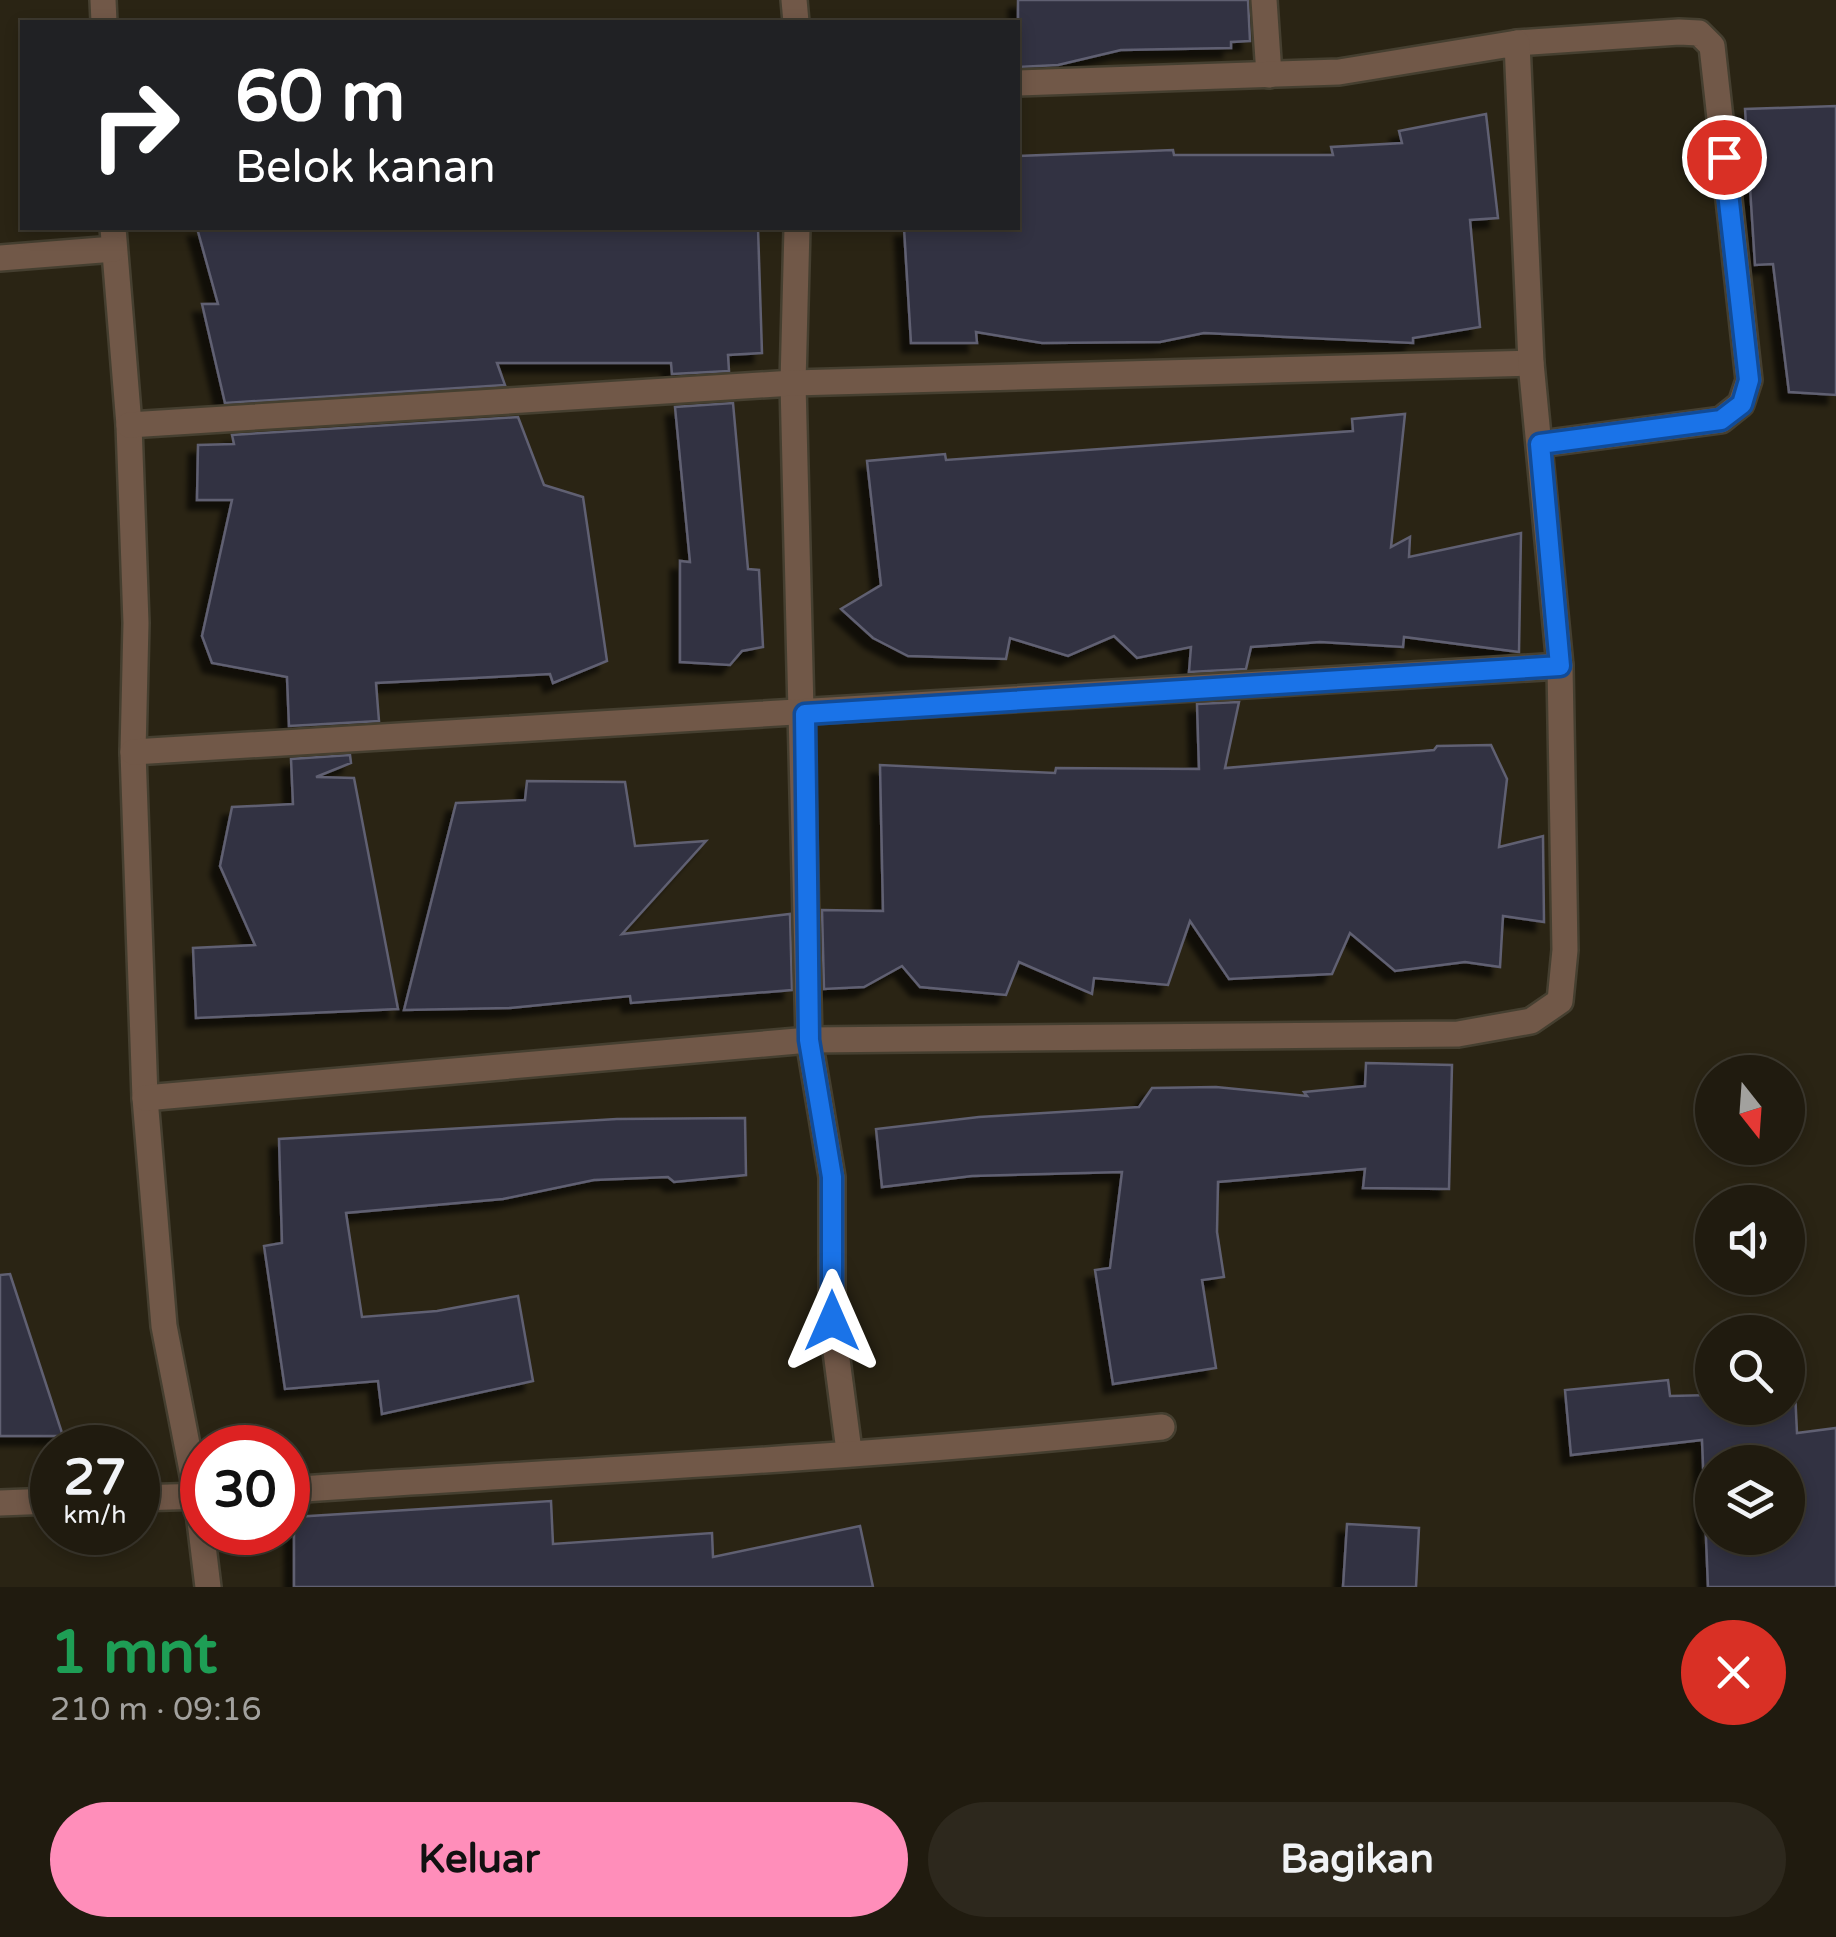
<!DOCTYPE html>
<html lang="id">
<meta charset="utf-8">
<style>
:root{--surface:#201b0f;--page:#2d281d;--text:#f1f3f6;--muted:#a2a19e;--line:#3d392f;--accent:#ff8eba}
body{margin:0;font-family:"Varela Round",sans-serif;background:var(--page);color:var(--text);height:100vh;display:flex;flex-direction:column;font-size:38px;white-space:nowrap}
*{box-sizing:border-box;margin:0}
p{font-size:32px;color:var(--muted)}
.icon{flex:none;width:55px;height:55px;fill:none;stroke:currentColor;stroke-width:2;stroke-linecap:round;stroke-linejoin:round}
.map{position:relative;height:1587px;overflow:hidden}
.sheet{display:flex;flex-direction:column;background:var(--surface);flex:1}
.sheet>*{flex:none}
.hud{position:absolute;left:20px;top:20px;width:1000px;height:210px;border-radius:0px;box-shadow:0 5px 15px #0003,0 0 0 2px var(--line);background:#202124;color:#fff;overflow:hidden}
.needle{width:65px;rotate:163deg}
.controls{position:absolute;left:1695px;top:1055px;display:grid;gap:20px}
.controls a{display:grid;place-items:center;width:110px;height:110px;border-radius:50%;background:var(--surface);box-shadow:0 5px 15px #0003,0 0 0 2px var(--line);font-size:50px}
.speed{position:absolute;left:30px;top:1425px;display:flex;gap:20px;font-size:50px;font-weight:700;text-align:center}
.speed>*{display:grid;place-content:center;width:130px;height:130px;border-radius:50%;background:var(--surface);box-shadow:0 5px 15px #0003,0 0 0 2px var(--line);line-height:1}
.speed small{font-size:25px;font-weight:400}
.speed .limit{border:15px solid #d22;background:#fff;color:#111}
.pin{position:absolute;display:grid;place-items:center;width:85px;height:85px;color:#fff;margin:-42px;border:5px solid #fff;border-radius:50%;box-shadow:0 2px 10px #0007}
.me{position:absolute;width:110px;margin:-55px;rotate:0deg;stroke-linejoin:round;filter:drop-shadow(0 0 8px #0008)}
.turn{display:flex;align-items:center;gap:35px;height:210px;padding:0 50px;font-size:45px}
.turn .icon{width:130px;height:130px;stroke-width:2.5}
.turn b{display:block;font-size:70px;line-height:85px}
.round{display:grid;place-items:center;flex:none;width:105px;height:105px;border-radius:52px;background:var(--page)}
.head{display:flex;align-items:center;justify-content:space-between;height:170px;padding:0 50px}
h1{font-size:60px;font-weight:700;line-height:75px;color:#1e9e55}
.cta{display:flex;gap:20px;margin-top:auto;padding:20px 50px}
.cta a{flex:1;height:115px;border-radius:60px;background:var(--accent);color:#111;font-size:40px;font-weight:700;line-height:115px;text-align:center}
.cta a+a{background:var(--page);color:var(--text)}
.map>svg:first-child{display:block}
.building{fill:#323242;stroke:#606072;stroke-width:2.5;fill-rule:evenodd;filter:url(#shadow)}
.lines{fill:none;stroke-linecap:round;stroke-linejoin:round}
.street-casing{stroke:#453f30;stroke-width:30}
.street{stroke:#715848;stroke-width:25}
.route-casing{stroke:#114b97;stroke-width:25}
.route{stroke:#1a73e8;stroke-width:18}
</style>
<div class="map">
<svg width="1836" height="1587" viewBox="0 0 1836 1587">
<defs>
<filter id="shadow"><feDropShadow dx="-9" dy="9" stdDeviation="2.5" flood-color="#0009"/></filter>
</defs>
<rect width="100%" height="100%" fill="#2a2414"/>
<g class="building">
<path d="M 1018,0 L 1248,0 L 1250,41 L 1231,42 L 1231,48 L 1121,50 L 1058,65 L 1018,67 Z"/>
<path d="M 1836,106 L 1836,395 L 1789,392 L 1773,264 L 1755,265 L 1745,109 Z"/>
<path d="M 1486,114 L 1498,218 L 1470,220 L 1480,327 L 1413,338 L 1413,343 L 1204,333 L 1160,342 L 1042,343 L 976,332 L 977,343 L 911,343 L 904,228 L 1018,228 L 1018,156 L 1173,150 L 1174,155 L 1333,155 L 1331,147 L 1402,143 L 1399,131 Z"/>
<path d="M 197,228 L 758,228 L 762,353 L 728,355 L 729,371 L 672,374 L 671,363 L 497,363 L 505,385 L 225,403 L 202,304 L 218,304 Z"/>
<path d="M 733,403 L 748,569 L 759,570 L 763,647 L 742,651 L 730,665 L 680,662 L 680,561 L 690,562 L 675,407 Z"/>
<path d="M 1405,414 L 1391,547 L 1410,537 L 1409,557 L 1521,533 L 1519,652 L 1404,637 L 1403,647 L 1320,642 L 1251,647 L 1246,669 L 1189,672 L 1191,647 L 1137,658 L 1114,636 L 1068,656 L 1010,638 L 1006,659 L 908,656 L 873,638 L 841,609 L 881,585 L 867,461 L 945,454 L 946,460 L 1353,431 L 1352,419 Z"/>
<path d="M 518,417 L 544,485 L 583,497 L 607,661 L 553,683 L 550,674 L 376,683 L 379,721 L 289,726 L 287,677 L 212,663 L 202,636 L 232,500 L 197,500 L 198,445 L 234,444 L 232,435 Z"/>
<path d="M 1239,702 L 1225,768 L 1434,750 L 1437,746 L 1491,745 L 1507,779 L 1499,847 L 1543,836 L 1544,922 L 1503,916 L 1500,967 L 1465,962 L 1395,971 L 1350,933 L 1332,974 L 1229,979 L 1190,921 L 1168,985 L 1094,978 L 1092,994 L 1019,962 L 1006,995 L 920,987 L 902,966 L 864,987 L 824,989 L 822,910 L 883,911 L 880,765 L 1055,773 L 1056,768 L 1199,769 L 1197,704 Z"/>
<path d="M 350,755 L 351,763 L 316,777 L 354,778 L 398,1009 L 196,1018 L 193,948 L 255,945 L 220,866 L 232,807 L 293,804 L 291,759 Z"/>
<path d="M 527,781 L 625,782 L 635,846 L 706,841 L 622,934 L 790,914 L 792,990 L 631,1003 L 630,996 L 510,1008 L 404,1010 L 456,803 L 525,800 Z"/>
<path d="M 1366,1063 L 1452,1065 L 1449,1189 L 1363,1188 L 1365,1169 L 1218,1182 L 1217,1232 L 1224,1277 L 1202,1280 L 1216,1368 L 1113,1384 L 1095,1270 L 1110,1268 L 1122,1172 L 972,1176 L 882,1187 L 876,1129 L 979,1117 L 1139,1107 L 1152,1088 L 1216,1087 L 1307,1096 L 1304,1092 L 1365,1086 Z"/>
<path d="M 745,1118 L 746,1175 L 674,1182 L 668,1177 L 594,1180 L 503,1199 L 346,1213 L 362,1317 L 437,1311 L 518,1296 L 533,1381 L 382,1414 L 378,1381 L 285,1389 L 264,1246 L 282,1243 L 279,1139 L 617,1119 Z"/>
<path d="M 10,1274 L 63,1436 L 0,1436 L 0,1275 Z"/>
<path d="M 1668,1380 L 1670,1396 L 1712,1395 L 1712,1408 L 1788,1408 L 1788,1392 L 1795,1391 L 1797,1433 L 1836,1428 L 1836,1587 L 1708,1587 L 1702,1440 L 1571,1455 L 1565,1390 ZM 1712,1462 L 1788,1462 L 1788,1538 L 1712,1538 Z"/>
<path d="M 551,1501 L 553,1544 L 712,1533 L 713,1557 L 860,1526 L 873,1587 L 294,1587 L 294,1517 Z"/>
<path d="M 1347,1524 L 1419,1528 L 1416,1587 L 1343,1587 Z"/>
</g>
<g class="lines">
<defs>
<g id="street">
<path d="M 103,0 L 104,22"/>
<path d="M 794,0 L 796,22"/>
<path d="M 1264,0 L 1269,75"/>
<path d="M 1517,43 L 1679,32 L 1699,33 L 1712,46 L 1749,380 L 1741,404 L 1721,420 L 1540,444"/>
<path d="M 113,228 L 129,425 L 136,623 L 133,752 L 145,1098 L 164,1326 L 197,1496 L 208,1587"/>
<path d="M 797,228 L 793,383 L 809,1040 L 832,1177 L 832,1321 L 849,1451"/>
<path d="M 0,258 L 114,249"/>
<path d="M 129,425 L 793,383 L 1531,363"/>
<path d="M 133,752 L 1560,666"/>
<path d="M 145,1098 L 809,1040 L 1458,1034 L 1531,1021 L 1560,1001 L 1565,950 L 1560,666 L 1531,363 L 1517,43 L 1339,72 L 1018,83"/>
<path d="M 288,1490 C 579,1470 872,1458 1162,1427"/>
<path d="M 138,1498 L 202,1496"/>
<path d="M 0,1503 L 52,1501"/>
</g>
</defs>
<use href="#street" class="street-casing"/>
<use href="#street" class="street"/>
</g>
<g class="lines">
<defs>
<path id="route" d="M 832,1321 L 832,1177 L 809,1040 L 805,714 L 1560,666 L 1540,444 L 1721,420 L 1742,404 L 1749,380 L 1724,157"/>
</defs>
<use href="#route" class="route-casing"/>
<use href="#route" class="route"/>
</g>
</svg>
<div class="controls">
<a><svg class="needle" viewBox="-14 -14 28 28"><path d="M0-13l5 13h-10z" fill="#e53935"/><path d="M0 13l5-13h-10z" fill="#a2a19e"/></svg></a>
<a><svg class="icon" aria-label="sound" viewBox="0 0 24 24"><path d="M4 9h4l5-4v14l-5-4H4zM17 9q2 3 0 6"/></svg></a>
<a><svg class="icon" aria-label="search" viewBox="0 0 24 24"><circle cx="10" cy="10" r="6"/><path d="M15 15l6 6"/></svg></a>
<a><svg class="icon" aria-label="layers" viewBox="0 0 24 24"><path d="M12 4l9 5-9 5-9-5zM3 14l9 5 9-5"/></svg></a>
</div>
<div class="speed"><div>27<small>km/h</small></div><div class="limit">30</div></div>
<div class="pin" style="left:1724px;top:157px;background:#d93025"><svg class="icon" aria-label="arrive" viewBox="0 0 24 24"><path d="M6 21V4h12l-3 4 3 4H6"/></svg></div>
<svg class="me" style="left:832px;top:1321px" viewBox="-20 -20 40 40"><path d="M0-17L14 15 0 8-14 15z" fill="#1a73e8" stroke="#fff" stroke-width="4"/></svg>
<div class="hud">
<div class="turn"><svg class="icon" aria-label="right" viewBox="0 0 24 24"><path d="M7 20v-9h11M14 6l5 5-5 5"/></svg><div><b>60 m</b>Belok kanan</div></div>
</div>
</div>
<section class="sheet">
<div class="head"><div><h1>1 mnt</h1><p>210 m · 09:16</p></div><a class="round" style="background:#d93025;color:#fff"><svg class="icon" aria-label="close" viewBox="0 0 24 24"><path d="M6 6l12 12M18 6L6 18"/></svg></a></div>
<div class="cta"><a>Keluar</a><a>Bagikan</a></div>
</section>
